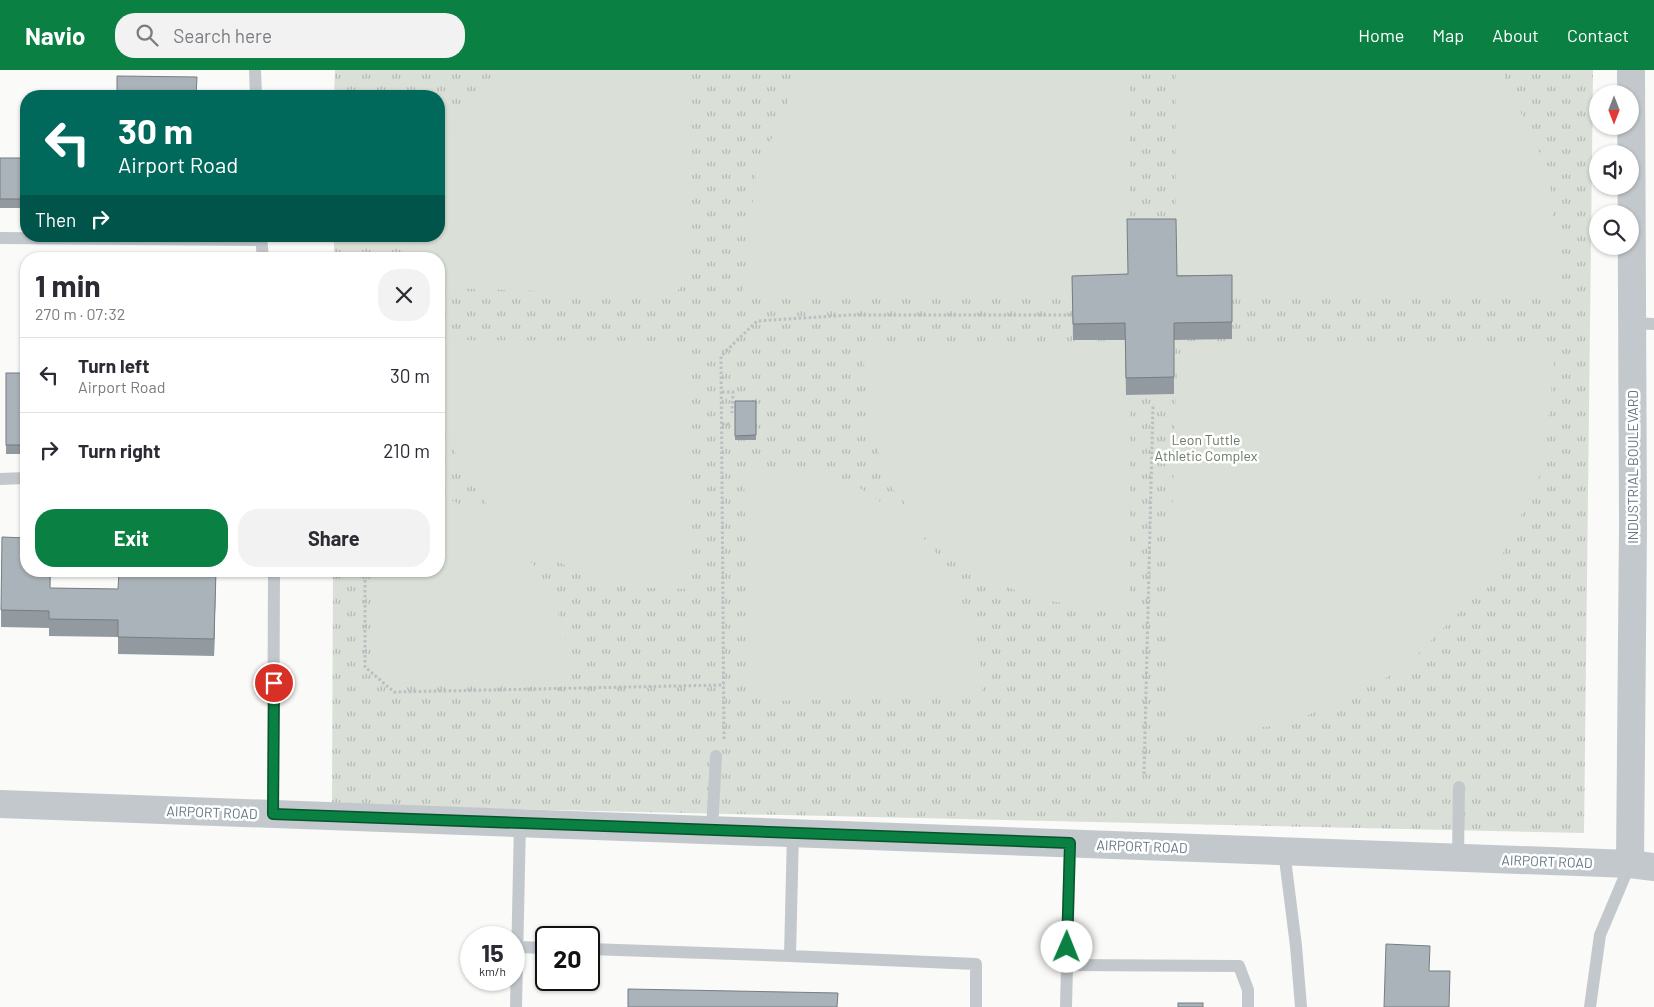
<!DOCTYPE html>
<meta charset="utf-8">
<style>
:root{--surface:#fff;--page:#f2f2f3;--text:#2b2b33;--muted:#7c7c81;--line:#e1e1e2;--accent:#0b8043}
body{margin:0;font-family:Barlow,sans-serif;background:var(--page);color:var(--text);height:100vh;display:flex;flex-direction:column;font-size:19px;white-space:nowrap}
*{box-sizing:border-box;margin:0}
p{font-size:16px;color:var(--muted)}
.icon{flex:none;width:28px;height:28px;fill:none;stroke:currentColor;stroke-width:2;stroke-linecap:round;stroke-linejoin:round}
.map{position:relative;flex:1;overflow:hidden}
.drawer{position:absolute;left:20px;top:182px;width:425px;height:325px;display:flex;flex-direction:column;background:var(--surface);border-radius:20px;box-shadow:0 1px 4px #0004}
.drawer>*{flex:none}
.guide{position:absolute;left:20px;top:20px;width:425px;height:152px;border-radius:20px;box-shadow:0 1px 4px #0004;background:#00695c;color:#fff;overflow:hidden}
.needle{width:32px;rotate:180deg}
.controls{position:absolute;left:1589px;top:15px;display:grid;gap:10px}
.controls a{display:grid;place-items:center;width:50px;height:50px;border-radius:50%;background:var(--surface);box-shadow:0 1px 4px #0004;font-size:25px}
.speed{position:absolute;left:460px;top:856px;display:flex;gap:10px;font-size:25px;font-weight:700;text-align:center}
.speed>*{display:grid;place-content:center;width:65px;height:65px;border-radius:50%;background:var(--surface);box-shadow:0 1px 4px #0004;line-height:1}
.speed small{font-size:12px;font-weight:400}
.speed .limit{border:2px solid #111;border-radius:8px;background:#fff;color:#111}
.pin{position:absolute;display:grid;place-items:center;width:42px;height:42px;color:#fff;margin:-21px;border:2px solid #fff;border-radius:50%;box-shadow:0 1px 5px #0007}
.me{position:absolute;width:55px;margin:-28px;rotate:1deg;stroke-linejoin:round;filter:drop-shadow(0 0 4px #0008)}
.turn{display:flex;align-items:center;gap:18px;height:105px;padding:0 15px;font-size:22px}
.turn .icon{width:65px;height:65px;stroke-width:2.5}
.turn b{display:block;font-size:35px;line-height:42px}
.then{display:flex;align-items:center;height:48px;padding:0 15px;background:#0003;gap:10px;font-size:19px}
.round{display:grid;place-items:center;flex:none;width:52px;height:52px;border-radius:20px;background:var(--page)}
.overview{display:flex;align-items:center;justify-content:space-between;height:85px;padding:0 15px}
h1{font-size:30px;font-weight:700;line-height:38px}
.action{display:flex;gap:10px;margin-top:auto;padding:10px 15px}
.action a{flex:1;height:58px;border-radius:20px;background:var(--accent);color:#fff;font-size:20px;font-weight:700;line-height:58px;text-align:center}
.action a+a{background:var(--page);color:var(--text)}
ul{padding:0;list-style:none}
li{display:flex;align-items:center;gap:15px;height:75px;padding:0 15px;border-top:1px solid var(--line)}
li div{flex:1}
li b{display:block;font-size:19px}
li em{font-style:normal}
header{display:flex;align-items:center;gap:30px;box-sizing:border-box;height:70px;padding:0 25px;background:var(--accent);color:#fff}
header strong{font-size:24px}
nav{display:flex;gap:28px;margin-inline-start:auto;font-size:18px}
.search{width:350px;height:45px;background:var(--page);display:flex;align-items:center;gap:12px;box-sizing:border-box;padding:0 18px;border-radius:20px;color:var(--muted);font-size:19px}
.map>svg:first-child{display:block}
.grass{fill:url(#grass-tufts)}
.garden{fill:#dadfd7}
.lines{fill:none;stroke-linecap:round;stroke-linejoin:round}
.path{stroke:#bbbfc2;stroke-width:3;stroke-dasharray:2.5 2.5;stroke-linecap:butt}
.service{stroke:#c3c8cc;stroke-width:12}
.tertiary{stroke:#c3c8cc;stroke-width:28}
.wall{fill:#929a9f}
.shaded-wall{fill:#777d82}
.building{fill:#aab3b9;stroke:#777d82}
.route-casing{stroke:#07532c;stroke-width:12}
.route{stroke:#0b8043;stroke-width:9}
.labels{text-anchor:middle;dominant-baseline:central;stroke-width:5;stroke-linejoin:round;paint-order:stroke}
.park-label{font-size:14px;fill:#687a64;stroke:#fff}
.street-label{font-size:14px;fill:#657683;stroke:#fff}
</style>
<header>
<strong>Navio</strong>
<div class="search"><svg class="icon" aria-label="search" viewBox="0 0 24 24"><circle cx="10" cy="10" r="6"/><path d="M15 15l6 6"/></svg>Search here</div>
<nav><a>Home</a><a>Map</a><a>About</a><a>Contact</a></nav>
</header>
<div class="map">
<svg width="1654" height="937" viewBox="0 0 1654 937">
<defs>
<pattern id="grass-tufts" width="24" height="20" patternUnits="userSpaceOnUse" patternTransform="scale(1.25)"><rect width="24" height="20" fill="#dadfd7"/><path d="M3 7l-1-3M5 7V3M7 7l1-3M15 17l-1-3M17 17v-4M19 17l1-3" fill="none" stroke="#b4b9b4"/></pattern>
</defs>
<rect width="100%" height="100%" fill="#fafaf8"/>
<path class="grass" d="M 335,0 L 1593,0 L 1584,763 L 332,735 L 333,501 L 439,501 L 439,189 L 334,189 L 334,166 L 439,166 L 439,26 L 334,26 Z"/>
<g class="garden">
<path d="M 502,0 L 690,0 L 691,207 L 673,225 L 439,218 L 439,189 L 410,189 L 412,166 L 439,166 L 439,78 C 451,53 478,16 502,0 Z"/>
<path d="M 803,0 L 1129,0 L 1129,206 L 1108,226 L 743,224 L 756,102 Z"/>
<path d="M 1176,0 L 1501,0 L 1549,103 L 1561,225 L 1190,223 L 1176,205 Z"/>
<path d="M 439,270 L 671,271 L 690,292 L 686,519 C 667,518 647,519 629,515 C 566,502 518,478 480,425 C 462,400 448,372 443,342 C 439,319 440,293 439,270 Z"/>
<path d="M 862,273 L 1118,276 L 1131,290 L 1129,539 L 1078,536 L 1030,527 L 991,509 L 958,488 L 930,463 L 888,413 L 870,354 Z"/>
<path d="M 1192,276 L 1556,276 L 1543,399 L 1490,511 L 1402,600 L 1289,654 L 1165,668 L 1177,294 Z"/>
<path d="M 744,397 L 808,400 L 860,418 L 909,451 L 937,484 L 958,521 L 974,561 L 981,598 L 982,627 L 769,631 L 748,613 Z"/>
<path d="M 439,428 C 445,430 452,430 457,433 C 488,446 529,483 545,512 C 554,527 564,560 567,577 C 568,589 568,601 568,612 L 395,614 L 374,596 L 372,501 L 439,501 Z"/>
</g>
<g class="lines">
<g class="path">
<path d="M 722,322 L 733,322 L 732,343"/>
<path d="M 722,354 L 732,354"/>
<path d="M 365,510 L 365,597 L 394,622 L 724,615"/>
<path d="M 724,669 L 721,286 L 757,251 L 849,245 L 1072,245"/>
<path d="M 1144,704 L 1153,334"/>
</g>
<g class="service">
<path d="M 255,0 L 256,26"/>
<path d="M 261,166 L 263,189"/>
<path d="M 0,168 L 261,170"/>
<path d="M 1632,253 L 1654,254"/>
<path d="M 0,409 L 26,408"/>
<path d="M 273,744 L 274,501"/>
<path d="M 712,760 L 716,686"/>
<path d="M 793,763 L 790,886 L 976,894 L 976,937"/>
<path d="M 1284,781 L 1296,876 L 1301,937"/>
<path d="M 1458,788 L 1459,717"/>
<path d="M 518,877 L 546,878"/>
<path d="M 589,879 L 790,886"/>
<path d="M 1067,895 L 1239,896 L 1248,920 L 1248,937"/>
<path d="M 516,937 L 520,753"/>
<path d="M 1066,937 L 1070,773"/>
<path d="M 1590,937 L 1600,865 L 1630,794"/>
</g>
<g class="tertiary">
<path d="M 0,734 L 1630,794 L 1654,797"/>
<path d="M 1630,794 L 1633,455 L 1631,0"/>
</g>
</g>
<g class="wall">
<rect x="0" y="88" width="21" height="50"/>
<path d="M 1232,205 L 1232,269 L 1174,270 L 1174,324 L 1126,325 L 1125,270 L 1073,270 L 1072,206 Z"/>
<rect x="6" y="303" width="20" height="81"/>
<rect x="735" y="331" width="21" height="39"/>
<path d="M 26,501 L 51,501 L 50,518 L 118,519 L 216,501 L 214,586 L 118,584 L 118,567 L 49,566 L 49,558 L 1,557 L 1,540 Z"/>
</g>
<path class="shaded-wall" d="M 216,501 L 214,586 L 214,569 Z"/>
<g class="building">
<path d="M 117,6 L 197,7 L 196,26 L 117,26 Z"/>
<rect x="0" y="88" width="21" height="41"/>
<path d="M 1127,149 L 1176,149 L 1177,206 L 1232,205 L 1232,252 L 1174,253 L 1174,307 L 1126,308 L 1125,253 L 1073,254 L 1072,206 L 1128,204 Z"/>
<rect x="6" y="303" width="20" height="72"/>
<path d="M 735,331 L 756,331 L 756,365 L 735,366 Z"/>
<path d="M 2,467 L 26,468 L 26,501 L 50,501 L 50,518 L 118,519 L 119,501 L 216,501 L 214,569 L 118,567 L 118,550 L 49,549 L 49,541 L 1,540 Z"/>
<path d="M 1386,874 L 1430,876 L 1429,901 L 1450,901 L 1449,937 L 1384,937 Z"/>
<path d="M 628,919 L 838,923 L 837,937 L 628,937 Z"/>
<rect x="1178" y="933" width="25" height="4"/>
</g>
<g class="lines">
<defs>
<path id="route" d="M 274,613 L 273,744 L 1070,773 L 1067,877"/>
</defs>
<use href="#route" class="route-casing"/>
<use href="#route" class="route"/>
</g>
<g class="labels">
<g class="park-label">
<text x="1206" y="369">Leon Tuttle<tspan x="1206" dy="16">Athletic Complex</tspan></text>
</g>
<g class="street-label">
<text transform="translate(1632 397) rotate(-90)">INDUSTRIAL BOULEVARD</text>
<text transform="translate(212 742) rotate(2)">AIRPORT ROAD</text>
<text transform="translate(1142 776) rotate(2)">AIRPORT ROAD</text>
<text transform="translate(1547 791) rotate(2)">AIRPORT ROAD</text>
</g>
</g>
</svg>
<div class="controls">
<a><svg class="needle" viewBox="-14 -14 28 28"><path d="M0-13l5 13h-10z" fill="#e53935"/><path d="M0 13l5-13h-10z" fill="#7c7c81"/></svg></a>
<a><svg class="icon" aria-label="sound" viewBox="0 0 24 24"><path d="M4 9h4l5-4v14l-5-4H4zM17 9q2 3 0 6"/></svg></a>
<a><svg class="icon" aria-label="search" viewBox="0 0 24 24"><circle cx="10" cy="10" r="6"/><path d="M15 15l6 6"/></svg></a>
</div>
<div class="speed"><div>15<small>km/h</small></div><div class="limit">20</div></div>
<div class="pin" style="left:274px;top:613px;background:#d93025"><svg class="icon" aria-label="arrive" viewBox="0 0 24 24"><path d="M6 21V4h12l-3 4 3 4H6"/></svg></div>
<svg class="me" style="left:1067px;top:877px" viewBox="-20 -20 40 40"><circle r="19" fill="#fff"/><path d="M0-13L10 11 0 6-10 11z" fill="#0b8043"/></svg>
<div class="guide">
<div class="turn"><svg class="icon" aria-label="left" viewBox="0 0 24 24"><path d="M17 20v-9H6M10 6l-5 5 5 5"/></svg><div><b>30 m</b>Airport Road</div></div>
<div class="then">Then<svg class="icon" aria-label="right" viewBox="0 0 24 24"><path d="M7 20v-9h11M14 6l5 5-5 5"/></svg></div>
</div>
<section class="drawer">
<div class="overview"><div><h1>1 min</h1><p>270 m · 07:32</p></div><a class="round"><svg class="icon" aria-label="close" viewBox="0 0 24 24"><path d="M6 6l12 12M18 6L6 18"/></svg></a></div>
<ul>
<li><svg class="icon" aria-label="left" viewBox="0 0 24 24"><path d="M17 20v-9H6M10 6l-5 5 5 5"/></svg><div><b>Turn left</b><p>Airport Road</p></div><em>30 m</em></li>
<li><svg class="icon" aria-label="right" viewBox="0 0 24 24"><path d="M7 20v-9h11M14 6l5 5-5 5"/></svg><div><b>Turn right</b></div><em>210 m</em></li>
</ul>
<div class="action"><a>Exit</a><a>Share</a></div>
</section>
</div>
